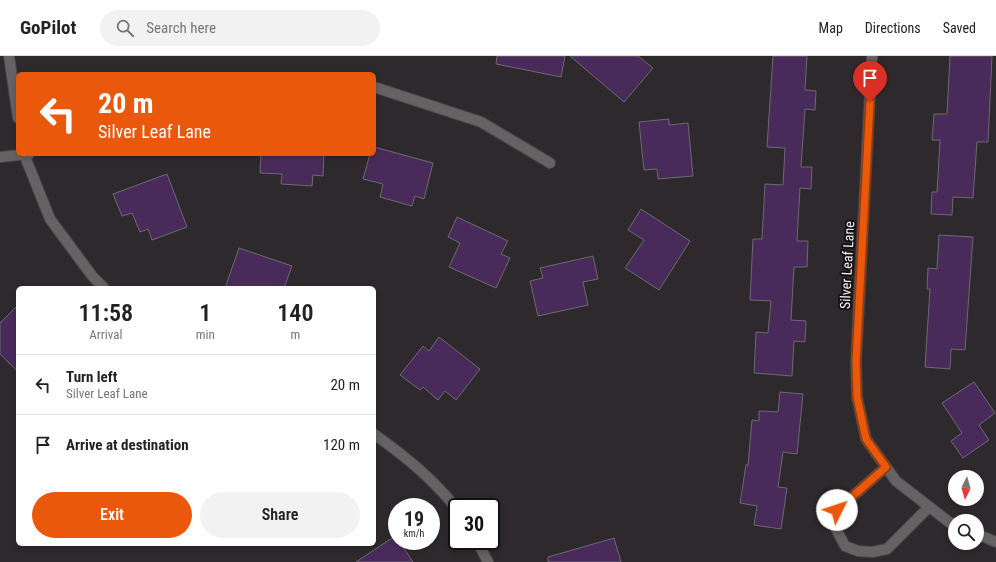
<!DOCTYPE html>
<style>
:root{--surface:#fff;--page:#f2f2f2;--text:#222;--muted:#767676;--line:#e0e0e0;--accent:#ea580c}
body{margin:0;font-family:"Roboto Condensed",sans-serif;background:var(--page);color:var(--text);height:100vh;display:flex;flex-direction:column;font-size:15px;white-space:nowrap}
*{box-sizing:border-box;margin:0}
p{font-size:13px;color:var(--muted)}
.icon{flex:none;width:22px;height:22px;fill:none;stroke:currentColor;stroke-width:2;stroke-linecap:round;stroke-linejoin:round}
.map{position:relative;flex:1;overflow:hidden}
.sheet{position:absolute;left:16px;top:230px;width:360px;height:260px;display:flex;flex-direction:column;background:var(--surface);border-radius:6px;box-shadow:0 2px 6px #0003}
.sheet>*{flex:none}
.guide{position:absolute;left:16px;top:16px;width:360px;height:84px;border-radius:6px;box-shadow:0 2px 6px #0003;background:#ea580c;color:#fff;overflow:hidden}
.needle{width:26px;rotate:185deg}
.buttons{position:absolute;left:948px;top:414px;display:grid;gap:8px}
.buttons a{display:grid;place-items:center;width:36px;height:36px;border-radius:50%;background:var(--surface);box-shadow:0 2px 6px #0003;font-size:20px}
.speed{position:absolute;left:388px;top:442px;display:flex;gap:8px;font-size:20px;font-weight:700;text-align:center}
.speed>*{display:grid;place-content:center;width:52px;height:52px;border-radius:50%;background:var(--surface);box-shadow:0 2px 6px #0003;line-height:1}
.speed small{font-size:10px;font-weight:400}
.speed .limit{border:2px solid #111;border-radius:6px;background:#fff;color:#111}
.pin{position:absolute;display:grid;place-items:center;width:34px;height:34px;color:#fff;margin:-41px -17px;border-radius:50% 50% 50% 0;rotate:-45deg;box-shadow:0 0 4px #0007}
.pin .icon{rotate:45deg}
.me{position:absolute;width:44px;margin:-22px;rotate:49deg;stroke-linejoin:round;filter:drop-shadow(0 0 3px #0008)}
.turn{display:flex;align-items:center;gap:14px;height:84px;padding:0 16px;font-size:18px}
.turn .icon{width:52px;height:52px;stroke-width:2.5}
.turn b{display:block;font-size:28px;line-height:34px}
.eta{display:flex;justify-content:space-evenly;align-items:center;height:68px;text-align:center}
.eta b{font-size:24px;font-weight:600;line-height:28px}
.button{display:flex;gap:8px;margin-top:auto;padding:8px 16px}
.button a{flex:1;height:46px;border-radius:24px;background:var(--accent);color:#fff;font-size:16px;font-weight:600;line-height:46px;text-align:center}
.button a+a{background:var(--page);color:var(--text)}
ul{padding:0;list-style:none}
li{display:flex;align-items:center;gap:12px;height:60px;padding:0 16px;border-top:1px solid var(--line)}
li div{flex:1}
li b{display:block;font-size:15px}
li em{font-style:normal}
header{display:flex;align-items:center;gap:24px;box-sizing:border-box;height:56px;padding:0 20px;background:var(--surface);border-bottom:1px solid var(--line)}
header strong{font-size:19px}
nav{display:flex;gap:22px;margin-inline-start:auto;font-size:14px}
.search{width:280px;height:36px;background:var(--page);display:flex;align-items:center;gap:10px;box-sizing:border-box;padding:0 14px;border-radius:22px;color:var(--muted);font-size:15px}
.map>svg:first-child{display:block}
.building{fill:#492b5b;stroke:#6c6a6e}
.lines{fill:none;stroke-linecap:round;stroke-linejoin:round}
.minor-casing{stroke:#494548;stroke-width:12}
.minor{stroke:#656263;stroke-width:10}
.route-casing{stroke:#983908;stroke-width:10}
.route{stroke:#ea580c;stroke-width:7}
.labels{text-anchor:middle;dominant-baseline:central;stroke-width:4;stroke-linejoin:round;paint-order:stroke}
.street-label{font-size:14px;fill:#f5f2f4;stroke:#141213}
</style>
<header>
<strong>GoPilot</strong>
<div class="search"><svg class="icon" aria-label="search" viewBox="0 0 24 24"><circle cx="10" cy="10" r="6"/><path d="M15 15l6 6"/></svg>Search here</div>
<nav><a>Map</a><a>Directions</a><a>Saved</a></nav>
</header>
<div class="map">
<svg width="996" height="506" viewBox="0 0 996 506">
<rect width="100%" height="100%" fill="#2d292c"/>
<g class="building">
<path d="M 497,0 L 565,0 L 561,21 L 496,8 Z"/>
<path d="M 570,0 L 638,0 L 653,12 L 624,46 Z"/>
<path d="M 773,0 L 807,0 L 805,34 L 816,35 L 815,54 L 805,53 L 801,111 L 812,111 L 811,133 L 800,132 L 797,185 L 808,185 L 807,211 L 794,211 L 791,264 L 806,265 L 805,286 L 794,285 L 792,320 L 754,317 L 756,276 L 768,277 L 771,245 L 750,244 L 753,183 L 762,183 L 765,128 L 783,129 L 785,92 L 767,91 Z"/>
<path d="M 950,0 L 992,0 L 988,86 L 977,86 L 973,142 L 953,141 L 952,159 L 931,158 L 932,136 L 937,136 L 940,84 L 932,84 L 934,58 L 947,58 Z"/>
<path d="M 669,63 L 669,69 L 688,67 L 693,120 L 658,123 L 657,113 L 644,114 L 639,66 Z"/>
<path d="M 374,91 L 433,107 L 424,143 L 415,140 L 412,150 L 380,141 L 383,128 L 363,123 L 370,98 L 374,98 Z"/>
<path d="M 261,98 L 324,98 L 323,120 L 313,119 L 312,130 L 281,128 L 282,118 L 260,117 Z"/>
<path d="M 167,118 L 187,171 L 152,184 L 148,173 L 140,176 L 132,157 L 122,160 L 113,138 Z"/>
<path d="M 641,153 L 690,185 L 659,234 L 625,212 L 644,184 L 628,174 Z"/>
<path d="M 457,161 L 508,185 L 501,198 L 510,202 L 496,232 L 449,211 L 460,187 L 448,181 Z"/>
<path d="M 939,179 L 973,181 L 965,294 L 951,293 L 950,313 L 925,311 L 930,233 L 927,233 L 928,212 L 937,213 Z"/>
<path d="M 239,192 L 292,210 L 284,232 L 225,232 Z"/>
<path d="M 593,200 L 598,223 L 583,226 L 588,249 L 538,260 L 530,225 L 543,222 L 540,212 Z"/>
<path d="M 18,249 L 18,316 L 0,298 L 0,267 Z"/>
<path d="M 439,281 L 480,313 L 456,344 L 445,335 L 438,344 L 423,331 L 420,334 L 400,319 L 423,290 L 429,295 Z"/>
<path d="M 974,326 L 995,357 L 979,369 L 989,384 L 963,402 L 951,385 L 962,377 L 942,347 Z"/>
<path d="M 780,336 L 803,338 L 797,398 L 783,396 L 778,431 L 787,432 L 781,473 L 754,469 L 757,450 L 740,447 L 746,409 L 748,409 L 752,364 L 759,365 L 759,355 L 778,356 Z"/>
<path d="M 395,480 L 397,485 L 399,485 L 413,506 L 356,506 Z"/>
<path d="M 614,482 L 621,506 L 548,506 L 548,501 Z"/>
</g>
<g class="lines">
<defs>
<g id="minor">
<path d="M 9,0 L 18,62"/>
<path d="M 872,0 L 856,305 L 857,341 L 866,383 L 896,425 L 949,466 L 955,469"/>
<path d="M 374,31 L 481,66 L 550,107"/>
<path d="M 24,98 L 50,163 L 93,221 L 104,232"/>
<path d="M 0,101 L 29,98"/>
<path d="M 374,378 C 406,401 432,422 457,453"/>
<path d="M 886,411 L 837,454 L 834,469 L 845,490 L 858,495 L 872,496 L 887,493 L 929,451"/>
<path d="M 977,478 L 996,486"/>
<path d="M 477,485 L 488,506"/>
</g>
</defs>
<use href="#minor" class="minor-casing"/>
<use href="#minor" class="minor"/>
</g>
<g class="lines">
<defs>
<path id="route" d="M 837,454 L 886,411 L 866,383 L 857,341 L 856,305 L 870,46"/>
</defs>
<use href="#route" class="route-casing"/>
<use href="#route" class="route"/>
</g>
<g class="labels">
<g class="street-label">
<text transform="translate(847 209) rotate(-87)">Silver Leaf Lane</text>
</g>
</g>
</svg>
<div class="buttons">
<a><svg class="needle" viewBox="-14 -14 28 28"><path d="M0-13l5 13h-10z" fill="#e53935"/><path d="M0 13l5-13h-10z" fill="#767676"/></svg></a>
<a><svg class="icon" aria-label="search" viewBox="0 0 24 24"><circle cx="10" cy="10" r="6"/><path d="M15 15l6 6"/></svg></a>
</div>
<div class="speed"><div>19<small>km/h</small></div><div class="limit">30</div></div>
<div class="pin" style="left:870px;top:46px;background:#d93025"><svg class="icon" aria-label="arrive" viewBox="0 0 24 24"><path d="M6 21V4h12l-3 4 3 4H6"/></svg></div>
<svg class="me" style="left:837px;top:454px" viewBox="-20 -20 40 40"><circle r="19" fill="#fff"/><path d="M0-13L10 11 0 6-10 11z" fill="#ea580c"/></svg>
<div class="guide">
<div class="turn"><svg class="icon" aria-label="left" viewBox="0 0 24 24"><path d="M17 20v-9H6M10 6l-5 5 5 5"/></svg><div><b>20 m</b>Silver Leaf Lane</div></div>
</div>
<section class="sheet">
<div class="eta">
<div><b>11:58</b><p>Arrival</p></div>
<div><b>1</b><p>min</p></div>
<div><b>140</b><p>m</p></div>
</div>
<ul>
<li><svg class="icon" aria-label="left" viewBox="0 0 24 24"><path d="M17 20v-9H6M10 6l-5 5 5 5"/></svg><div><b>Turn left</b><p>Silver Leaf Lane</p></div><em>20 m</em></li>
<li><svg class="icon" aria-label="arrive" viewBox="0 0 24 24"><path d="M6 21V4h12l-3 4 3 4H6"/></svg><div><b>Arrive at destination</b></div><em>120 m</em></li>
</ul>
<div class="button"><a>Exit</a><a>Share</a></div>
</section>
</div>
